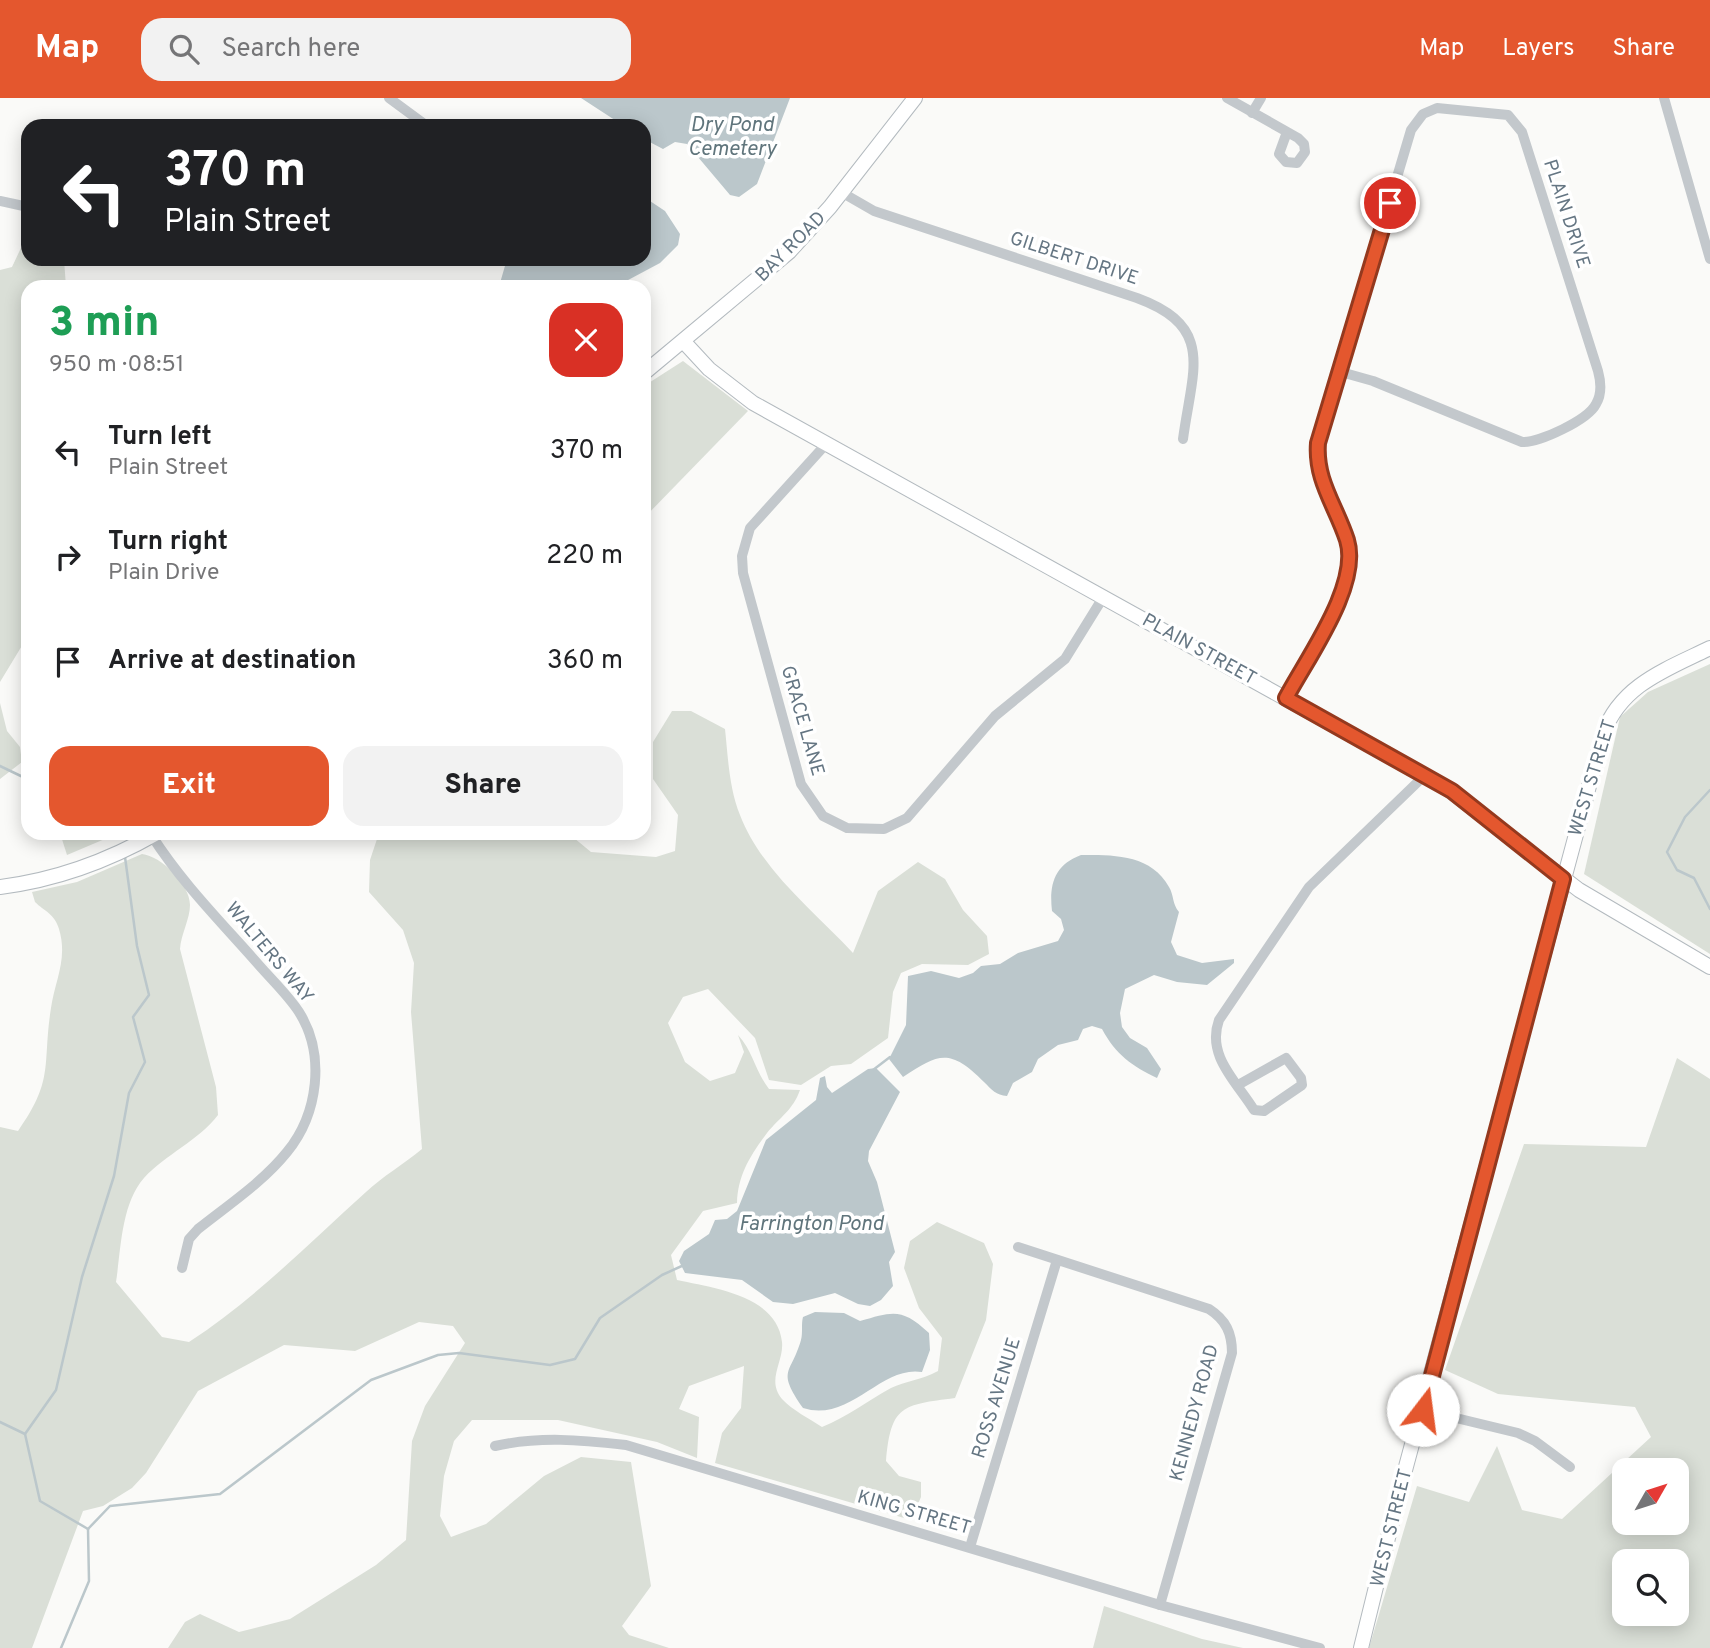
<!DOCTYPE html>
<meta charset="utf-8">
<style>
:root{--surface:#fff;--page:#f2f2f2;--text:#202124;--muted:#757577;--accent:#e4572e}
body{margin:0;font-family:Overpass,sans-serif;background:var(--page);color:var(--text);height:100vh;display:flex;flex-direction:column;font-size:26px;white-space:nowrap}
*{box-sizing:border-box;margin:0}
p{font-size:23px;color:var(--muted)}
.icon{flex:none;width:38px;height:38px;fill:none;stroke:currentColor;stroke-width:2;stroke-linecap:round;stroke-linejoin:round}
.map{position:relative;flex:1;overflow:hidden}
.panel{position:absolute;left:21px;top:182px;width:630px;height:560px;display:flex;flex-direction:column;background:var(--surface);border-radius:21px;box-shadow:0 4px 18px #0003}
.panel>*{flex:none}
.top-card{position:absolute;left:21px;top:21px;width:630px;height:147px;border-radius:21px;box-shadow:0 4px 18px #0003;background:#202124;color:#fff;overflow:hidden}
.needle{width:46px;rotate:51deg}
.buttons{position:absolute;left:1612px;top:1360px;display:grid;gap:14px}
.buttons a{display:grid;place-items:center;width:77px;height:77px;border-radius:14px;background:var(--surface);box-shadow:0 4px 18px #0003;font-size:35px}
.pin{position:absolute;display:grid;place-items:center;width:60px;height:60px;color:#fff;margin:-30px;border:4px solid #fff;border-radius:50%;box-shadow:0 2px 7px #0007}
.me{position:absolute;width:77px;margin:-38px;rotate:15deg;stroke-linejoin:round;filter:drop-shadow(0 0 5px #0008)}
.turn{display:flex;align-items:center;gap:24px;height:147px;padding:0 28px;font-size:32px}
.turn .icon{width:91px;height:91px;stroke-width:2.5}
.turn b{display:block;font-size:49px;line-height:60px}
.round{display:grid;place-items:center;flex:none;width:74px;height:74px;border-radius:21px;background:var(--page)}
.overview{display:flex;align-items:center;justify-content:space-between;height:119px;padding:0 28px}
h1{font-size:42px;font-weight:800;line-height:52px;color:#1e9e55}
.action{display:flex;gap:14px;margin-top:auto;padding:14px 28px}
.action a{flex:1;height:80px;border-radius:21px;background:var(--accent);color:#fff;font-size:28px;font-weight:800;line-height:80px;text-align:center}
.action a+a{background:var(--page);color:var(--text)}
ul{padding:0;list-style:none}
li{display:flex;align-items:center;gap:21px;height:105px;padding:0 28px}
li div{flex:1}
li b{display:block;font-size:26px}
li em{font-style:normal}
header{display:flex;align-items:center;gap:42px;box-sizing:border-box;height:98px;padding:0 35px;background:var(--accent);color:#fff}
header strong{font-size:33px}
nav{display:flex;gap:38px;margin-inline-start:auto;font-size:24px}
.search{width:490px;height:63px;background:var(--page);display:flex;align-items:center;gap:18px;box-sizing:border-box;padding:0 24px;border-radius:21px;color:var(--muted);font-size:26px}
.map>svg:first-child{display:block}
.green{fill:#dadfd7;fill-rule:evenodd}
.water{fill:#bbc7cb}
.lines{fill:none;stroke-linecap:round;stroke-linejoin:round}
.stream{stroke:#bbc7cb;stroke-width:2.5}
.secondary-casing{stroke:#b3babf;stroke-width:16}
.street{stroke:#c3c8cc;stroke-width:10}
.secondary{stroke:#fff;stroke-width:14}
.route-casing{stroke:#94391e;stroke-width:18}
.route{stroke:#e4572e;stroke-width:12}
.labels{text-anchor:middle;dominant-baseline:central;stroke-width:7;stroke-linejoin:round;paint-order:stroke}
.street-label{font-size:19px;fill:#657683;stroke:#fff}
.water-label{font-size:21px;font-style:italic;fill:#60757c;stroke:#fff}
</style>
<header>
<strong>Map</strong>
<div class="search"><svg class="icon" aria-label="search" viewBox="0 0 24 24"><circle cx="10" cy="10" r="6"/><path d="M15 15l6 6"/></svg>Search here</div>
<nav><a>Map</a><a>Layers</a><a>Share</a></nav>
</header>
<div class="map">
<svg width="1710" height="1550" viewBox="0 0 1710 1550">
<rect width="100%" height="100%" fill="#fafaf8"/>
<g class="green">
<path d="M 28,135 L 28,161 L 64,161 L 66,189 L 28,189 L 28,546 L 23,546 L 0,584 L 0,172 L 12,169 Z"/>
<path d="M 683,263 L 748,313 L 644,420 L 644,288 Z"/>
<path d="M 1710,566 L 1710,856 L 1584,776 L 1620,619 L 1648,594 Z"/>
<path d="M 0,605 L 7,633 L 20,649 L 22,664 L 0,681 Z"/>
<path d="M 672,613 L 691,613 L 725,631 C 728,659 729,690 740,717 C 761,772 814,813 853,855 L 878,793 L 918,764 L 945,781 L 963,812 L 987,838 L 989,856 L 968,867 L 922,866 L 901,875 L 893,894 L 888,940 L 851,966 L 831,968 L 801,987 L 769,982 L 755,940 L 708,891 L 683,899 L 668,925 L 685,964 L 710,983 L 735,975 L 744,954 L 738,937 C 754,955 754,971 769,991 L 800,992 C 793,1012 780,1019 767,1035 C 750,1058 738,1077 737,1105 L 703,1113 L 671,1157 L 677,1182 C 713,1190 777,1197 782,1244 C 784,1264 766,1282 782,1301 C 792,1312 810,1321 822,1329 C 847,1319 867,1303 891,1290 C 905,1283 922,1282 938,1273 L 942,1240 L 919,1210 L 904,1170 L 910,1143 L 937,1124 L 984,1145 L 993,1166 L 986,1222 L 955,1300 C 902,1307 891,1307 886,1363 L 899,1378 L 921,1384 L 921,1399 L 911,1422 L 715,1365 L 722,1335 L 741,1310 L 744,1268 L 689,1288 L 679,1311 L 699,1319 L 697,1360 L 657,1344 L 558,1322 L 472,1322 L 454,1343 L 444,1378 L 440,1418 L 451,1439 L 486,1426 L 544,1378 L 581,1359 L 631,1364 L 651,1488 L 622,1528 L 629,1537 L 669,1550 L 168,1550 L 185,1524 L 200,1516 L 239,1534 L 290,1521 L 376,1467 L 406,1442 L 412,1343 L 425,1308 L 465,1245 L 453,1228 L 419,1224 L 355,1253 L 284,1247 L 198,1293 L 146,1375 L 132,1390 L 103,1408 L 83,1413 L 32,1550 L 0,1550 L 0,1029 L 18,1033 C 55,981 42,967 51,910 C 55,882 68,861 59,831 C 55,816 44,813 35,804 L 32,794 L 77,784 L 142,756 C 161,758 190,786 190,807 C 190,821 181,836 180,851 L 216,989 L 218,1017 C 198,1043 166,1056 144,1080 C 121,1106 121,1152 116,1184 L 162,1239 L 189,1244 C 255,1201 308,1146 366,1094 C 383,1078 404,1066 422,1051 L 411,914 L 414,865 L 403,832 L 369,794 L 370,762 L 379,735 L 568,735 L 591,754 L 656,759 L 675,753 L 678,717 L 653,681 L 653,644 Z"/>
<path d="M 60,735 L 119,735 L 67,757 Z"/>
<path d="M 1677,960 L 1710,981 L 1710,1550 L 1369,1550 L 1417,1388 L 1469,1404 L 1497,1348 L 1522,1412 L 1562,1421 L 1651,1339 L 1635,1309 L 1498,1296 L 1445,1272 L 1524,1046 L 1646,1049 ZM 1676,1372 L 1676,1424 L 1624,1424 L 1624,1372 ZM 1676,1463 L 1676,1516 L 1624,1516 L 1624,1463 Z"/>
<path d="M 1104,1508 L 1202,1541 L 1243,1550 L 1093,1550 Z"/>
</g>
<g class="water">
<path d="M 581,0 L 790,0 L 757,86 L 739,99 L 730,97 L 687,46 L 675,44 L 663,51 L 644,41 L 644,28 L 624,28 Z"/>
<path d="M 644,99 L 665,113 L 680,136 L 678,147 L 660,165 L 615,189 L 495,189 L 500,185 L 507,161 L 644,161 Z"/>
<path d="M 1081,757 C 1113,757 1151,756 1169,789 C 1174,797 1172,806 1179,814 L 1171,844 L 1177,857 L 1202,865 L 1234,861 L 1234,865 L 1207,887 L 1177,884 L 1154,877 L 1125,891 L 1120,915 L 1122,929 L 1130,940 L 1147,950 L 1161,971 L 1157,980 C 1132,968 1116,957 1102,931 L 1092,928 L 1083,931 L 1078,942 L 1058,947 L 1038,961 L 1032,974 L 1013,985 L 1007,998 C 996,997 992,992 984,984 C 950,950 939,955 903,979 L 889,961 L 906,927 L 908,878 L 931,873 L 959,880 L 973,875 L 981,868 L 1000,866 L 1018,855 L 1058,843 L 1064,832 L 1061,821 L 1052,813 C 1049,787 1054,767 1081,757 Z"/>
<path d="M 876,970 L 900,994 L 869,1053 L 868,1063 L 877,1084 L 895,1154 L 889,1164 L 893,1188 L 881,1202 L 870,1208 L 858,1206 L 835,1195 L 793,1206 L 773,1204 L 742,1182 L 685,1175 L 679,1163 L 684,1153 L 709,1136 L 715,1122 L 727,1121 L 737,1113 L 766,1042 L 816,1002 L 820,980 L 825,978 L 827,989 L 832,995 L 868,971 Z"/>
<path d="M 815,1214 L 844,1215 L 860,1223 C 894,1213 902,1210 929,1235 L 930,1252 L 922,1274 C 881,1267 850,1325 803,1310 C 776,1271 791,1277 801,1242 C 803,1234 801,1226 803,1219 Z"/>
</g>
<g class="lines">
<g class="stream">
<path d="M 0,668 L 25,680"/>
<path d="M 1710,692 L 1685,719 L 1667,754 L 1677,772 L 1694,780 L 1710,811"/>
<path d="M 117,740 L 120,735"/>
<path d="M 873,972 L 890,959"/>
<path d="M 0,1324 L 25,1336 L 40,1403 L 88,1431"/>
<path d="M 25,1336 L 56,1292 L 82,1179 L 114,1078 L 129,995 L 145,964 L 133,919 L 149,897 L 137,848 L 125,759"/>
<path d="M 88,1431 L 110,1408 L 220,1396 L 371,1282 L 438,1257 L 459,1255 L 550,1267 L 575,1261 L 600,1220 L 662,1177 L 684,1167"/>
<path d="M 61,1550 L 89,1483 L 88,1431"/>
</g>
<defs>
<g id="secondary">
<path d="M 684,244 L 709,271 L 753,305 L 1445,689 L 1579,792 L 1710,869"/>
<path d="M 644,275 L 789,154 L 830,109 L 915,0"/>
<path d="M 0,789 C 56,782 108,763 157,735"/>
<path d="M 1361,1550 L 1400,1391 L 1603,636 C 1621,587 1665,572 1710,550"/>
</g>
</defs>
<use href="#secondary" class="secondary-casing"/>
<g class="street">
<path d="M 389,0 L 427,28"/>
<path d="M 1227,0 L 1298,40 L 1304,46 L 1305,54 L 1297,65 L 1286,64 L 1279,56 L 1287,34"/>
<path d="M 1664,0 L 1710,161"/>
<path d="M 1252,15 L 1261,0"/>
<path d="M 841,94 L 874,113 L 1137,200 C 1216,229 1192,272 1183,341"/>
<path d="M 0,103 L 28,109"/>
<path d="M 827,345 L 750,430 L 742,458 L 743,475 L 801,686 L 823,718 L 847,730 L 884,731 L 907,720 L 995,618 L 1065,561 L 1104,498"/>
<path d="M 1286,600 C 1307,560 1361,487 1347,442 C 1336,408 1315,382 1318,345 L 1411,32 L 1423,16 L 1437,10 L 1508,17 L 1522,34 L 1598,273 C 1601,284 1602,296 1596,306 C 1588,322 1539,345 1522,344 L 1373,283 L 1341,274"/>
<path d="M 152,738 C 182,785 221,824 258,866 C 271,881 288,897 299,914 C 326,957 318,1016 287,1054 C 263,1084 228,1107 198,1131 L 189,1141 L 182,1170"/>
<path d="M 1238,987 L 1286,960 L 1301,980 L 1302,987 L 1264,1013 L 1254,1012 C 1237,984 1206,958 1219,922 L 1309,789 L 1425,677"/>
<path d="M 1018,1149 L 1209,1211 C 1226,1222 1232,1235 1232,1255 L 1160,1507"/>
<path d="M 1423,1312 L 1518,1335 L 1535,1343 L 1570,1369"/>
<path d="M 495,1348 C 540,1338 581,1342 626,1347 L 1160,1507 L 1320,1550"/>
<path d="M 970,1449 L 1057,1162"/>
</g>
<use href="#secondary" class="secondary"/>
</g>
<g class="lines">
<defs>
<path id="route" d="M 1390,105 L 1318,345 C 1315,382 1336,408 1347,442 C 1361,487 1307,560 1286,600 L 1452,693 L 1563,781 L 1423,1312"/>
</defs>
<use href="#route" class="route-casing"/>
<use href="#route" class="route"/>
</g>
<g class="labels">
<g class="street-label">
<text transform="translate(1566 116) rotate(72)">PLAIN DRIVE</text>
<text transform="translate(791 149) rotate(-45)">BAY ROAD</text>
<text transform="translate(1074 161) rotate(18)">GILBERT DRIVE</text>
<text transform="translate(1199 552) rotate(29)">PLAIN STREET</text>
<text transform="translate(802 623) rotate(74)">GRACE LANE</text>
<text transform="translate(1593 680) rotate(-73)">WEST STREET</text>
<text transform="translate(269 855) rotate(50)">WALTERS WAY</text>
<text transform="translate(997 1300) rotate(-73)">ROSS AVENUE</text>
<text transform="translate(1195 1315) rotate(-75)">KENNEDY ROAD</text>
<text transform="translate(914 1415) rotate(16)">KING STREET</text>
<text transform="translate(1392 1430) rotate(-76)">WEST STREET</text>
</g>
<g class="water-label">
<text x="732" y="27">Dry Pond<tspan x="732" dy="24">Cemetery</tspan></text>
<text x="811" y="1126">Farrington Pond</text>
</g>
</g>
</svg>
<div class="buttons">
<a><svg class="needle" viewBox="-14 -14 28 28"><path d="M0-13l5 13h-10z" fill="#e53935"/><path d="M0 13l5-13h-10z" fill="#757577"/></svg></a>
<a><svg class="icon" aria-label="search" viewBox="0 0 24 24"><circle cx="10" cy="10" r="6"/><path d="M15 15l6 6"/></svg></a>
</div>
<div class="pin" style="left:1390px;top:105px;background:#d93025"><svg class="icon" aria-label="arrive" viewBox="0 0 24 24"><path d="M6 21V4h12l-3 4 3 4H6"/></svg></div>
<svg class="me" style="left:1423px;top:1312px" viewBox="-20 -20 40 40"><circle r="19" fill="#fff"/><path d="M0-13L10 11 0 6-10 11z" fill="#e4572e"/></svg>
<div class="top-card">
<div class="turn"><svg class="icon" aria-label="left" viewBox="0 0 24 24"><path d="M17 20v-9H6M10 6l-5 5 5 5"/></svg><div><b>370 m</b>Plain Street</div></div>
</div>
<section class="panel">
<div class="overview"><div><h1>3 min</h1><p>950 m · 08:51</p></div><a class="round" style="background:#d93025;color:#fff"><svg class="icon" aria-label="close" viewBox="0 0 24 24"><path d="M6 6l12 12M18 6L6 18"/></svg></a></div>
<ul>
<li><svg class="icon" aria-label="left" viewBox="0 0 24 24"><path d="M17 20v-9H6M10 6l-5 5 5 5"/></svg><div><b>Turn left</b><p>Plain Street</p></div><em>370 m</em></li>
<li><svg class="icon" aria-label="right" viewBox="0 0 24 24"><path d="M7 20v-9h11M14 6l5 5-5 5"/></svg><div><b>Turn right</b><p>Plain Drive</p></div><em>220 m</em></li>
<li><svg class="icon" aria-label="arrive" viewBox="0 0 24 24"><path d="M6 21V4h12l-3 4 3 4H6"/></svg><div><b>Arrive at destination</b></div><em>360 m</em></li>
</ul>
<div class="action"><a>Exit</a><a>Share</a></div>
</section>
</div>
